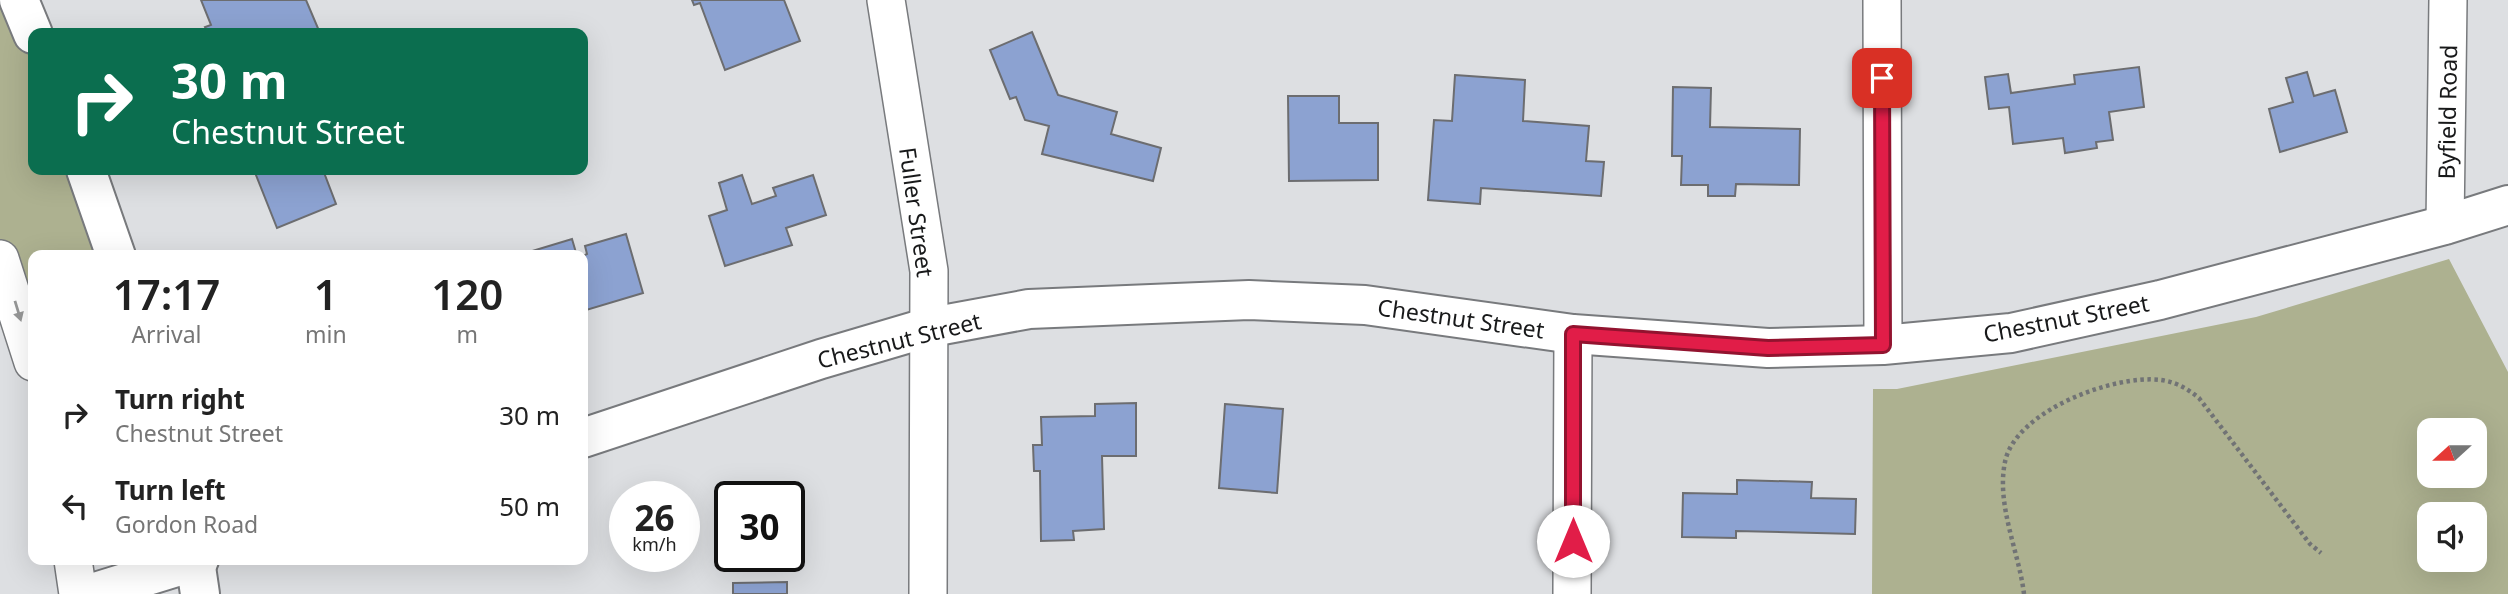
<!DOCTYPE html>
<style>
:root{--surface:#fff;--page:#f6f6f6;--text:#222;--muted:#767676}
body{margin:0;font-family:"Noto Sans",sans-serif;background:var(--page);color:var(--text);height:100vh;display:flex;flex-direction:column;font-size:26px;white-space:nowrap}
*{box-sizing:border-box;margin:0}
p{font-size:23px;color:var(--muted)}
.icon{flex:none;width:38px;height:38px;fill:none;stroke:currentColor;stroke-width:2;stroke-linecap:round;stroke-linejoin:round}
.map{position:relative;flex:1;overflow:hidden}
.drawer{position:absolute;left:28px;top:250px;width:560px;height:315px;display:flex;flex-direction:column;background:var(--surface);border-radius:14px;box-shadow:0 7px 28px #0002}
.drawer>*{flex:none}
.guide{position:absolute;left:28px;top:28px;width:560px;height:147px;border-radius:14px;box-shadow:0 7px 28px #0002;background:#0b6e4f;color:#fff;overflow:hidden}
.needle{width:46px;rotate:249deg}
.buttons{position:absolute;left:2417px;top:418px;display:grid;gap:14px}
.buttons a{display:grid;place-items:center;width:70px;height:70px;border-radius:14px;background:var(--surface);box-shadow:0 7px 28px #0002;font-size:35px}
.speed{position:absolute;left:609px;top:481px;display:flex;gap:14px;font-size:35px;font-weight:700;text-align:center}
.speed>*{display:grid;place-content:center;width:91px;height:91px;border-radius:50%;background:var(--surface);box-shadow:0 7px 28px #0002;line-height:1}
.speed small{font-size:18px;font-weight:400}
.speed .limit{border:4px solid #111;border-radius:10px;background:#fff;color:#111}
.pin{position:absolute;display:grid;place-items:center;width:60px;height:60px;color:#fff;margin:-30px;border-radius:14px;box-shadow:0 4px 10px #0006}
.me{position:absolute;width:77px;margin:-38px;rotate:0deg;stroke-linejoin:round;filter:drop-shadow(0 0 5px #0008)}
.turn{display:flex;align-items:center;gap:24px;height:147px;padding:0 28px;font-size:32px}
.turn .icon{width:91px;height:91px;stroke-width:2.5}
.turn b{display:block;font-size:49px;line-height:60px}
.eta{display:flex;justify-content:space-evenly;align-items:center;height:119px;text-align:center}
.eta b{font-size:42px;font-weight:600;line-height:49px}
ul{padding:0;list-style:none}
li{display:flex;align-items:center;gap:21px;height:91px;padding:0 28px}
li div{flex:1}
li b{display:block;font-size:26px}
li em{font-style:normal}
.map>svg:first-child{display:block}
.green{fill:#adb190;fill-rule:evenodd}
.building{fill:#8ca2d1;stroke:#6c6d70;stroke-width:2}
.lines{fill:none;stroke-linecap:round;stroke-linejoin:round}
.street-casing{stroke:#787a7d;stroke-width:40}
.secondary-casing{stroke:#787a7d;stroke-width:42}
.primary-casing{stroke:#787a7d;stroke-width:42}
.path{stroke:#717375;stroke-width:4.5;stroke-dasharray:3.5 3.5;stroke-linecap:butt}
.street{stroke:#fff;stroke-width:37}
.secondary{stroke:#fff;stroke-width:38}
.primary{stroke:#fff;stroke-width:38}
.oneway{fill:#979898}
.route-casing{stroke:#92132f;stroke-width:18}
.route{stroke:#e11d48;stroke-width:12}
.labels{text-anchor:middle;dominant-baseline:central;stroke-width:5;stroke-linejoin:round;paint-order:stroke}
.street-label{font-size:23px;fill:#18191a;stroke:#fff}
</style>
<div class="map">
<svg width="2508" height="594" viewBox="0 0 2508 594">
<rect width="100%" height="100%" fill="#dddfe2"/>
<g class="green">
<path d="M 0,0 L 19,0 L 33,34 L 33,170 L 86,170 L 116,255 L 33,256 L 33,362 L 0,259 Z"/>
<path d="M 2449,259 L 2508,372 L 2508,594 L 1872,594 L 1873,389 L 1897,389 L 2256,317 ZM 2429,430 L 2474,430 L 2474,476 L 2429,476 ZM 2429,514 L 2474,514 L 2474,560 L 2429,560 Z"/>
</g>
<g class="building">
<path d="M 201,0 L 306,0 L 320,33 L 208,33 L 205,27 L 211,25 Z"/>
<path d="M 692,0 L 784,0 L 800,41 L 725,70 L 700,3 L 694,5 Z"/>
<path d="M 1032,32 L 1058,95 L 1117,112 L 1111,134 L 1161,148 L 1153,181 L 1042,154 L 1049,126 L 1025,120 L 1016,97 L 1010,99 L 990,50 Z"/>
<path d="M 2139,67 L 2144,107 L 2109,112 L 2113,140 L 2096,142 L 2097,148 L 2065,153 L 2063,138 L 2013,144 L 2009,107 L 1989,109 L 1985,77 L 2008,74 L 2011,93 L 2075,84 L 2074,75 Z"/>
<path d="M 2307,72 L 2314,96 L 2335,90 L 2347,132 L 2280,152 L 2269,109 L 2293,102 L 2286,78 Z"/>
<path d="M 1455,75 L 1525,80 L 1523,121 L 1589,126 L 1586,161 L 1604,162 L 1601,196 L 1481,188 L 1480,204 L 1428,200 L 1434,120 L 1452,121 Z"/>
<path d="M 1673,87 L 1711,88 L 1710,127 L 1800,129 L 1799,185 L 1736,184 L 1735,196 L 1708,196 L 1708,185 L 1681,185 L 1682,156 L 1672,156 Z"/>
<path d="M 1288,96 L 1339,96 L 1339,123 L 1378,123 L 1378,180 L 1289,181 Z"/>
<path d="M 254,170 L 323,170 L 336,204 L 277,228 Z"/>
<path d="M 742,175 L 752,204 L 776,196 L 773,188 L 813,175 L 826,215 L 786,228 L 792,245 L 725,266 L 709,216 L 727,210 L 719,183 Z"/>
<path d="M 626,234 L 643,293 L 583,311 L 583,256 L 587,254 L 585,246 Z"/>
<path d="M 572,239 L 577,256 L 519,256 L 519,255 Z"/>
<path d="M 1136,403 L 1136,456 L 1102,456 L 1104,529 L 1073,531 L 1074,540 L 1041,541 L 1040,471 L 1034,471 L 1033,445 L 1042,445 L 1041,417 L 1095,416 L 1095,404 Z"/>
<path d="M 1225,404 L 1283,409 L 1277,493 L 1219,488 Z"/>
<path d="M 1737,480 L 1812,482 L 1811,498 L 1856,499 L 1855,534 L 1736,531 L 1736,538 L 1682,537 L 1683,493 L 1737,494 Z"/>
<path d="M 787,582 L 787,594 L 733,594 L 733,583 Z"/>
</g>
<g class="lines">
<defs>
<g id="street">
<path d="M 886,0 L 929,271 L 928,594"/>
<path d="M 1882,0 L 1883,345"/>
<path d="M 2445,225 L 2448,0"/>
<path d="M 0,259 L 33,362"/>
<path d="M 73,560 L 78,594"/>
<path d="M 1572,594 L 1573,334"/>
</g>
<g id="secondary">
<path d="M 583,438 L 821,359 L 926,328 L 1029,309 L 1249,300 L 1365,305 L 1573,334 L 1768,348 L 1883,345 L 2011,333 L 2160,300 L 2445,225 L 2508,205"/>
<path d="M 89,594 L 199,560"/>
</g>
<g id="primary">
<path d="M 19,0 L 33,34"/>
<path d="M 86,170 L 116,256"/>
<path d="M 195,560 L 200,594"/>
</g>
</defs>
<use href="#street" class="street-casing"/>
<use href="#secondary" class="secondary-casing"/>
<use href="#primary" class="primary-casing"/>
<path class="path" d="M 2024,594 C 2019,552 1996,505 2005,462 C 2015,411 2114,374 2161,380 C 2176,382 2188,389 2199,398 L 2310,544 L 2321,553"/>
<use href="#street" class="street"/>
<use href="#secondary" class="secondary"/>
<use href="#primary" class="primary"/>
</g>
<defs><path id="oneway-solid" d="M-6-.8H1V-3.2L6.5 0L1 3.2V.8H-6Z" transform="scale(1.75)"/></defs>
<use class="oneway" href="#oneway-solid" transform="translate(18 311) rotate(73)"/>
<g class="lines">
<defs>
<path id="route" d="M 1573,541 L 1573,334 L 1768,348 L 1883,345 L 1882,78"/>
</defs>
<use href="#route" class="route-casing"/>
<use href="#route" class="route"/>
</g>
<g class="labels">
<g class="street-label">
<text transform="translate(2447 112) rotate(-89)">Byfield Road</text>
<text transform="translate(917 212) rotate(82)">Fuller Street</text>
<text transform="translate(1461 318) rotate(8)">Chestnut Street</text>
<text transform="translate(2066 318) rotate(-11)">Chestnut Street</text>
<text transform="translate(899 340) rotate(-14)">Chestnut Street</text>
</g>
</g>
</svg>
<div class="buttons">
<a><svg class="needle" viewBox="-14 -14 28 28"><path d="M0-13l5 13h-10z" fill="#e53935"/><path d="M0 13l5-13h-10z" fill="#767676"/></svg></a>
<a><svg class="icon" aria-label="sound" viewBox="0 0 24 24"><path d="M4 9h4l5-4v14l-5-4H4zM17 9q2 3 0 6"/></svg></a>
</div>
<div class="speed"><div>26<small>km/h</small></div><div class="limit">30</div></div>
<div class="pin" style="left:1882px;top:78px;background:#d93025"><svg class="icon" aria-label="arrive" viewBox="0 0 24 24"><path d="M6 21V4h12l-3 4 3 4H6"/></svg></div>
<svg class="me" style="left:1573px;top:541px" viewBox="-20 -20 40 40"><circle r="19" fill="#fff"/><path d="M0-13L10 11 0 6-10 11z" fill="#e11d48"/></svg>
<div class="guide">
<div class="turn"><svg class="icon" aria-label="right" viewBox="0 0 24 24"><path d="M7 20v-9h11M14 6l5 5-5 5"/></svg><div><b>30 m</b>Chestnut Street</div></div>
</div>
<section class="drawer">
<div class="eta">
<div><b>17:17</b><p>Arrival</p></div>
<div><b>1</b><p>min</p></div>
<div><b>120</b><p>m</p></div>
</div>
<ul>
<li><svg class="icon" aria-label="right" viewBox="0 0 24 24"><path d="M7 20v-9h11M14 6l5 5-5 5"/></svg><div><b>Turn right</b><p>Chestnut Street</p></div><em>30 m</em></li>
<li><svg class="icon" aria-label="left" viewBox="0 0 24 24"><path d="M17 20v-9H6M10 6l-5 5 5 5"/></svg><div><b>Turn left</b><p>Gordon Road</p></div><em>50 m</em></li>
</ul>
</section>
</div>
